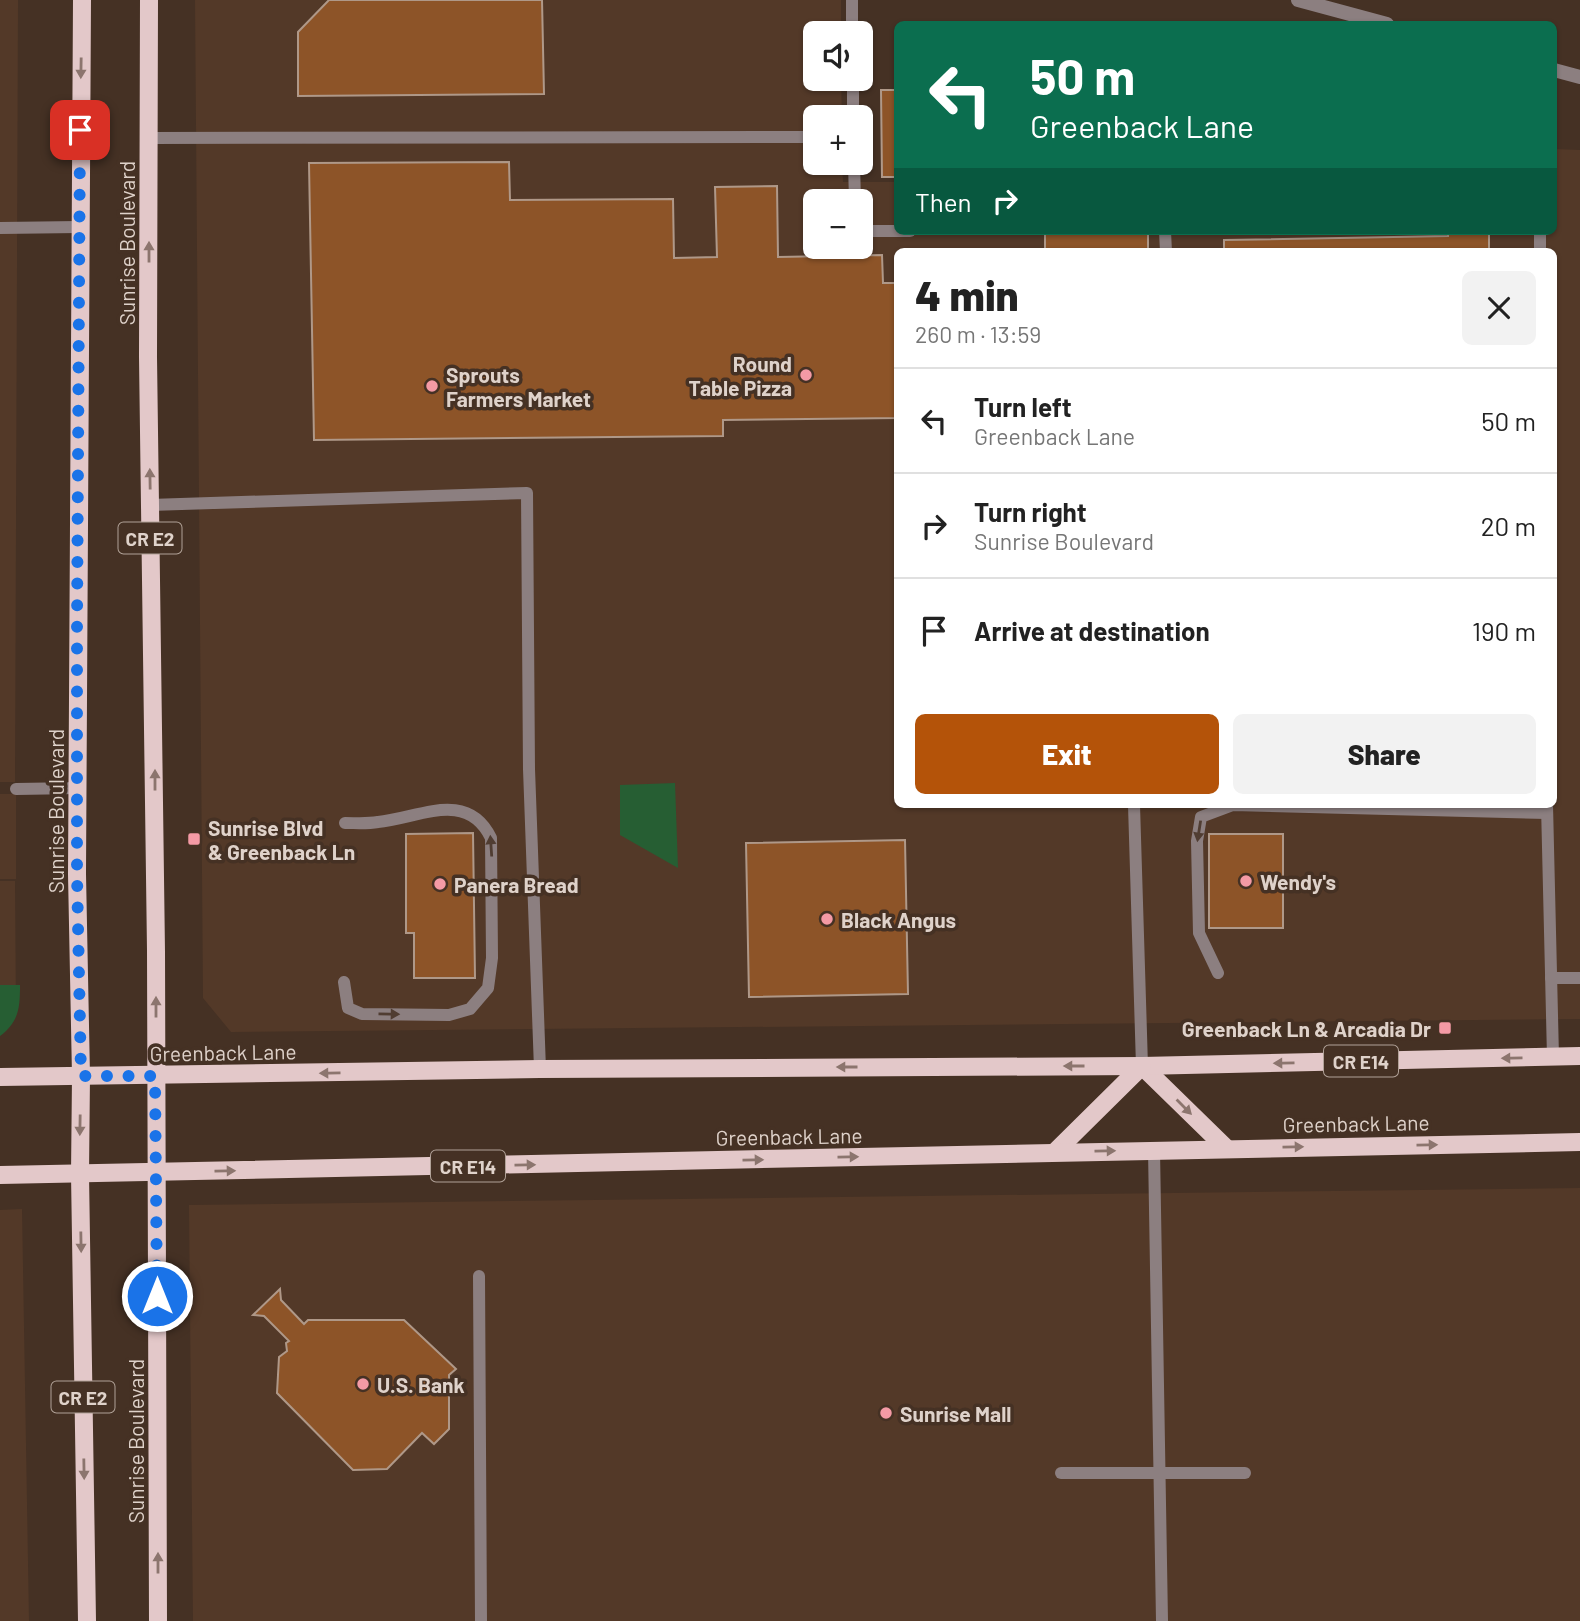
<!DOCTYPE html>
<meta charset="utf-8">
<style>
:root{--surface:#fff;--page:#f2f2f2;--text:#222;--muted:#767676;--line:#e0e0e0;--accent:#b45309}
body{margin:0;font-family:Barlow,sans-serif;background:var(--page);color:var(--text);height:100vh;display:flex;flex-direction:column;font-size:26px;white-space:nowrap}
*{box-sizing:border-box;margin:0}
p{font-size:23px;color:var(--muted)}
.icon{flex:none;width:38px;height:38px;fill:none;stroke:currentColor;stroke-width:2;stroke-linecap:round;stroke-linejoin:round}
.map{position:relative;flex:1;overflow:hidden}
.drawer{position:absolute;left:894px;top:248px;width:663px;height:560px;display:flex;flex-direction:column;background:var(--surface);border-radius:10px;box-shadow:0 2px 5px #0004}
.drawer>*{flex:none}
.guide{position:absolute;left:894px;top:21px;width:663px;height:214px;border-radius:10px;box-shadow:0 2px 5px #0004;background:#0b6e4f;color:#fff;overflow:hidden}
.tools{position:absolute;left:803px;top:21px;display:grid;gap:14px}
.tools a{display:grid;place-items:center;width:70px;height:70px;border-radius:10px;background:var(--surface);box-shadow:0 2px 5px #0004;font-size:35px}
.pin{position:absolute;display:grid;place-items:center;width:60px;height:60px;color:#fff;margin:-30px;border-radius:14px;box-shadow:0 4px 10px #0006}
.me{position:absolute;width:77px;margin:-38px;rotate:0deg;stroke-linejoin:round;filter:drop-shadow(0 0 5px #0008)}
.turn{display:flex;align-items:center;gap:24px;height:147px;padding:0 21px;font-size:32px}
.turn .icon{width:91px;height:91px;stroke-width:2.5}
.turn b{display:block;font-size:49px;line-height:60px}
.then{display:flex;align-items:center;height:66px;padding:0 21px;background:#0003;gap:14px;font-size:26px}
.round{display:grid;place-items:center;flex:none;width:74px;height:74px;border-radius:10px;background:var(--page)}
.headline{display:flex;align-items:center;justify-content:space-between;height:119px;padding:0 21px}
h1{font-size:42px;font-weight:800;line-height:52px}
.action{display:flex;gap:14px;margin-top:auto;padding:14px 21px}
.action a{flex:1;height:80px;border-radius:10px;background:var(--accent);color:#fff;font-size:28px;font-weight:800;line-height:80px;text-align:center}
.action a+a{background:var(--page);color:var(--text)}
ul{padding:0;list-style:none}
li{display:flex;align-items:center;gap:21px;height:105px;padding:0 21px;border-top:2px solid var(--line)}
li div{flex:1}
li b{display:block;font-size:26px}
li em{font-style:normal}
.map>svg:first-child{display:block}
.built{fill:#533928;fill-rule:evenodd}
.green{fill:#265e33}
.building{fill:#8d5428;stroke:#af9888;stroke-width:2}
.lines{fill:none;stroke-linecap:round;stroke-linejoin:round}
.service{stroke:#8c7f80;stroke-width:12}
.tertiary{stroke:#8c7f80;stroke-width:14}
.primary{stroke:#e3c8c9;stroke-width:18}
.oneway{fill:#8c756e}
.oneway2{fill:#503d32}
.route{stroke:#1a73e8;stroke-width:12;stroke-dasharray:0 21.6}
.poi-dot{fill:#f49aa5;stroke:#453124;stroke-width:2.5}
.labels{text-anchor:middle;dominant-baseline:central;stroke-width:7;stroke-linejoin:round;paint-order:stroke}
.shield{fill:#453124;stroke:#b1a298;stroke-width:2}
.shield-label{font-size:19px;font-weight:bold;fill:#dfd2ca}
.street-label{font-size:21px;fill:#dfd2ca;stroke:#453124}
.poi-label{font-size:21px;font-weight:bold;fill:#dfd2ca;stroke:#453124;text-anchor:start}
</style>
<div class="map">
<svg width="1580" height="1621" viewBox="0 0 1580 1621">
<rect width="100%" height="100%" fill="#453124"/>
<g class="built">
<path d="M 0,0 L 18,0 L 15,782 L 0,782 Z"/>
<path d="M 195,0 L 841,0 L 841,33 L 816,33 L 816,79 L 841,79 L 842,117 L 816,117 L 816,163 L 842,163 L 843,182 L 898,182 L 898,231 L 1554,231 L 1554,149 L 1580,150 L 1580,1019 L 231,1032 L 203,998 ZM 816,201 L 861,201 L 861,247 L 816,247 ZM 898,252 L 1554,252 L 1554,805 L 898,805 Z"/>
<rect x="0" y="794" width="16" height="85"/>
<path d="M 0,881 L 15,881 L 16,1016 L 0,1034 Z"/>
<path d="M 1580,1188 L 1580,1621 L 193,1621 L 189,1205 Z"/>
<path d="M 22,1209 L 29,1621 L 0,1621 L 0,1210 Z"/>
</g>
<g class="green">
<path d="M 675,783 L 678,868 L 620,835 L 620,785 Z"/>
<path d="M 0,985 L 20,985 C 20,1007 19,1022 0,1036 Z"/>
</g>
<g class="building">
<path d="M 329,0 L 542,0 L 544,94 L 298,96 L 298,32 Z"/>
<path d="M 881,90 L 898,90 L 898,177 L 882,177 Z"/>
<path d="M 509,162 L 510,200 L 673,199 L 674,258 L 717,257 L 715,187 L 777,186 L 778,257 L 882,255 L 883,283 L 898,283 L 898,418 L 723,420 L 723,436 L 314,440 L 309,163 Z"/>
<rect x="1045" y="231" width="103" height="21"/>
<path d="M 1448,231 L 1489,231 L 1489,252 L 1224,252 L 1224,240 L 1448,236 Z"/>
<path d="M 473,833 L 475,978 L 414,978 L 414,933 L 406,933 L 406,834 Z"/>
<rect x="1209" y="834" width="74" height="94"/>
<path d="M 905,840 L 908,994 L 749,997 L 746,843 Z"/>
<path d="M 280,1289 L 281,1300 L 304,1324 L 308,1320 L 404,1320 L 456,1369 L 449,1375 L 449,1429 L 434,1444 L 422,1433 L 387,1469 L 353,1470 L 277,1393 L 279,1357 L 287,1351 L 286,1343 L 289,1341 L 264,1316 L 253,1315 Z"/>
</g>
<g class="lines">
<g class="service">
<path d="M 852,0 L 852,33"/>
<path d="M 853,79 L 853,117"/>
<path d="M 149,138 L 816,137"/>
<path d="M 854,163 L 855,201"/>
<path d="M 0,228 L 79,227"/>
<path d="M 861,231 L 910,231"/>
<path d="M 1165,231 L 1166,252"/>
<path d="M 1540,231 L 1540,252"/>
<path d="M 150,505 L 527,493 L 529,769 L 540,1069"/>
<path d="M 16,789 L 77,788"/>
<path d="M 1134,805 L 1142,1066"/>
<path d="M 1547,805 L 1553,1057"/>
<path d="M 1218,973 L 1199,933 L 1197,841 L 1201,817 L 1233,805 L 1547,813"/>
<path d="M 1551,978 L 1580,978"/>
<path d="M 344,982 L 348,1008 L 362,1014 L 449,1015 L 470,1009 L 488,988 L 492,958 L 491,838 C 467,789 419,818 378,822 C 367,824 356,823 345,823"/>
<path d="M 1154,1150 L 1162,1621"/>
<path d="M 479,1276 L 481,1621"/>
<path d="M 1061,1473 L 1245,1473"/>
</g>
<g class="tertiary">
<path d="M 1298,0 L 1387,24"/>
<path d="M 1554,70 L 1580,77"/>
</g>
<g class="primary">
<path d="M 82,0 L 77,874 L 81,1076 L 80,1174 L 87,1621"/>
<path d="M 149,0 L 148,357 L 156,951 L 158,1621"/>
<path d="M 1142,1066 L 1226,1148"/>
<path d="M 0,1077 L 540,1069 L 1142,1066 L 1580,1056"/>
<path d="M 1055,1152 L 1142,1066"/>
<path d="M 0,1175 L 1580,1142"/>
</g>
</g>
<defs><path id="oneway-solid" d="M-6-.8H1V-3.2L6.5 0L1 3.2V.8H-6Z" transform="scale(1.75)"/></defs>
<g class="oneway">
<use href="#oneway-solid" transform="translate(81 68) rotate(91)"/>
<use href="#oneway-solid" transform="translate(149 252) rotate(-90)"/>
<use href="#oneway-solid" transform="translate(150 479) rotate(-91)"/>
<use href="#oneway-solid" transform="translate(155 780) rotate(-90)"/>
<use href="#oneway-solid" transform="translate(156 1007) rotate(-90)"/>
<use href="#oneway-solid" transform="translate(1512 1058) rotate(179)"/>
<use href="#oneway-solid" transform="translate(1284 1063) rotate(179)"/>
<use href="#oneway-solid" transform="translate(1074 1066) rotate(180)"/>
<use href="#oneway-solid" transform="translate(847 1067) rotate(180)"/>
<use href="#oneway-solid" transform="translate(330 1073) rotate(179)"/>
<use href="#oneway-solid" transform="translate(1184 1107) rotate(45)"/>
<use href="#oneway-solid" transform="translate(80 1125) rotate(91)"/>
<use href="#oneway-solid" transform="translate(1427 1145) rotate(-1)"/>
<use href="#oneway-solid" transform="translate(1293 1147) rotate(-1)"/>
<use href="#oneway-solid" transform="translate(1105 1151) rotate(-1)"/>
<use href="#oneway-solid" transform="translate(848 1157) rotate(-1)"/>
<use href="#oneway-solid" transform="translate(753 1160) rotate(-1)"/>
<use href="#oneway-solid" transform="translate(525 1165) rotate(-1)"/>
<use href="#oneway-solid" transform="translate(225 1171) rotate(-1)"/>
<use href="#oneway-solid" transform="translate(81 1242) rotate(89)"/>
<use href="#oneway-solid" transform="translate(84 1469) rotate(89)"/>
<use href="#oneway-solid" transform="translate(158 1563) rotate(-90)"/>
</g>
<g class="oneway2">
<use href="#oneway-solid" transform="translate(1199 831) rotate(99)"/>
<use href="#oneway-solid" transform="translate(491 846) rotate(-94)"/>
<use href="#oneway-solid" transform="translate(389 1014) rotate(1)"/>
</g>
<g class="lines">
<path class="route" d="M 80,130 L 77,629 L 77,874 L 81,1076 L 155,1076 L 157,1296"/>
</g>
<g class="poi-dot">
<circle cx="806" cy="375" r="7"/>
<circle cx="432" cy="386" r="7"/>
<rect x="187" y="832" width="14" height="14" rx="3.5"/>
<circle cx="1246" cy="881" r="7"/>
<circle cx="440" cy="884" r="7"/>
<circle cx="827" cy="919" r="7"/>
<rect x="1438" y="1021" width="14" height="14" rx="3.5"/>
<circle cx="363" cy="1384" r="7"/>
<circle cx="886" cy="1413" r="7"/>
</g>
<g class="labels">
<g class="shield">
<rect x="118.5" y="522.5" width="63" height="31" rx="5"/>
<rect x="1324" y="1045.5" width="74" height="31" rx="5"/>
<rect x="431" y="1150.5" width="74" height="31" rx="5"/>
<rect x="51.5" y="1381.5" width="63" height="31" rx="5"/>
</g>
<g class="shield-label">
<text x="150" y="538">CR E2</text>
<text x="1361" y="1061">CR E14</text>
<text x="468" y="1166">CR E14</text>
<text x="83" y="1397">CR E2</text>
</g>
<g class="street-label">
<text transform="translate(126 243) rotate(-90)">Sunrise Boulevard</text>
<text transform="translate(55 811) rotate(-90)">Sunrise Boulevard</text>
<text transform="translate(223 1052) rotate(-1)">Greenback Lane</text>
<text transform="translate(1356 1123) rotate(-1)">Greenback Lane</text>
<text transform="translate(789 1136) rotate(-1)">Greenback Lane</text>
<text transform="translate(135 1441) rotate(-90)">Sunrise Boulevard</text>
</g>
<g class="poi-label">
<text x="792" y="363" text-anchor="end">Round<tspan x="792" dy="24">Table Pizza</tspan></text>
<text x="446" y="374">Sprouts<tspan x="446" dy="24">Farmers Market</tspan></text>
<text x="208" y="827">Sunrise Blvd<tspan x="208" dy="24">&amp; Greenback Ln</tspan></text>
<text x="1260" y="881">Wendy's</text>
<text x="454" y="884">Panera Bread</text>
<text x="841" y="919">Black Angus</text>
<text x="1431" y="1028" text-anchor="end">Greenback Ln &amp; Arcadia Dr</text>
<text x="377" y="1384">U.S. Bank</text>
<text x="900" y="1413">Sunrise Mall</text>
</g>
</g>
</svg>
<div class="tools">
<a><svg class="icon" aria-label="sound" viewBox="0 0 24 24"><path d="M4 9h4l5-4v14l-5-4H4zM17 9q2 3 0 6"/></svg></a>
<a>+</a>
<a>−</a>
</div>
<div class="pin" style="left:80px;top:130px;background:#d93025"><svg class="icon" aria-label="arrive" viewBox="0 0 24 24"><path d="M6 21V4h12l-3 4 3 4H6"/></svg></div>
<svg class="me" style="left:157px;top:1296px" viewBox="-20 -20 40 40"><circle r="17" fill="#1a73e8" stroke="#fff" stroke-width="3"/><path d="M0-11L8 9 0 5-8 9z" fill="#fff"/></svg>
<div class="guide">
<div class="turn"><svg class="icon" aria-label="left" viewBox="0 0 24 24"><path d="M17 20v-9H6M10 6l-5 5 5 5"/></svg><div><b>50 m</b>Greenback Lane</div></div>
<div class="then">Then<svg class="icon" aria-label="right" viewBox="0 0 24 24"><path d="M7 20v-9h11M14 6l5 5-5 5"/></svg></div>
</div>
<section class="drawer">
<div class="headline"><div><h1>4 min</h1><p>260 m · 13:59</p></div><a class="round"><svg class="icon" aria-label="close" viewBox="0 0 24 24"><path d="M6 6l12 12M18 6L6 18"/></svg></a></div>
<ul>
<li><svg class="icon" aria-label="left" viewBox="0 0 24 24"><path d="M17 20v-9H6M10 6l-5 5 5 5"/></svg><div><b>Turn left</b><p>Greenback Lane</p></div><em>50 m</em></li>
<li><svg class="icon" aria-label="right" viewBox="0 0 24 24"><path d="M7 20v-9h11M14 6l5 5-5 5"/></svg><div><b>Turn right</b><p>Sunrise Boulevard</p></div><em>20 m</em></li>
<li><svg class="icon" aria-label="arrive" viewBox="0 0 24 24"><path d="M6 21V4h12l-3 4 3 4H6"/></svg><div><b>Arrive at destination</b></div><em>190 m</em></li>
</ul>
<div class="action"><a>Exit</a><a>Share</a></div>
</section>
</div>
